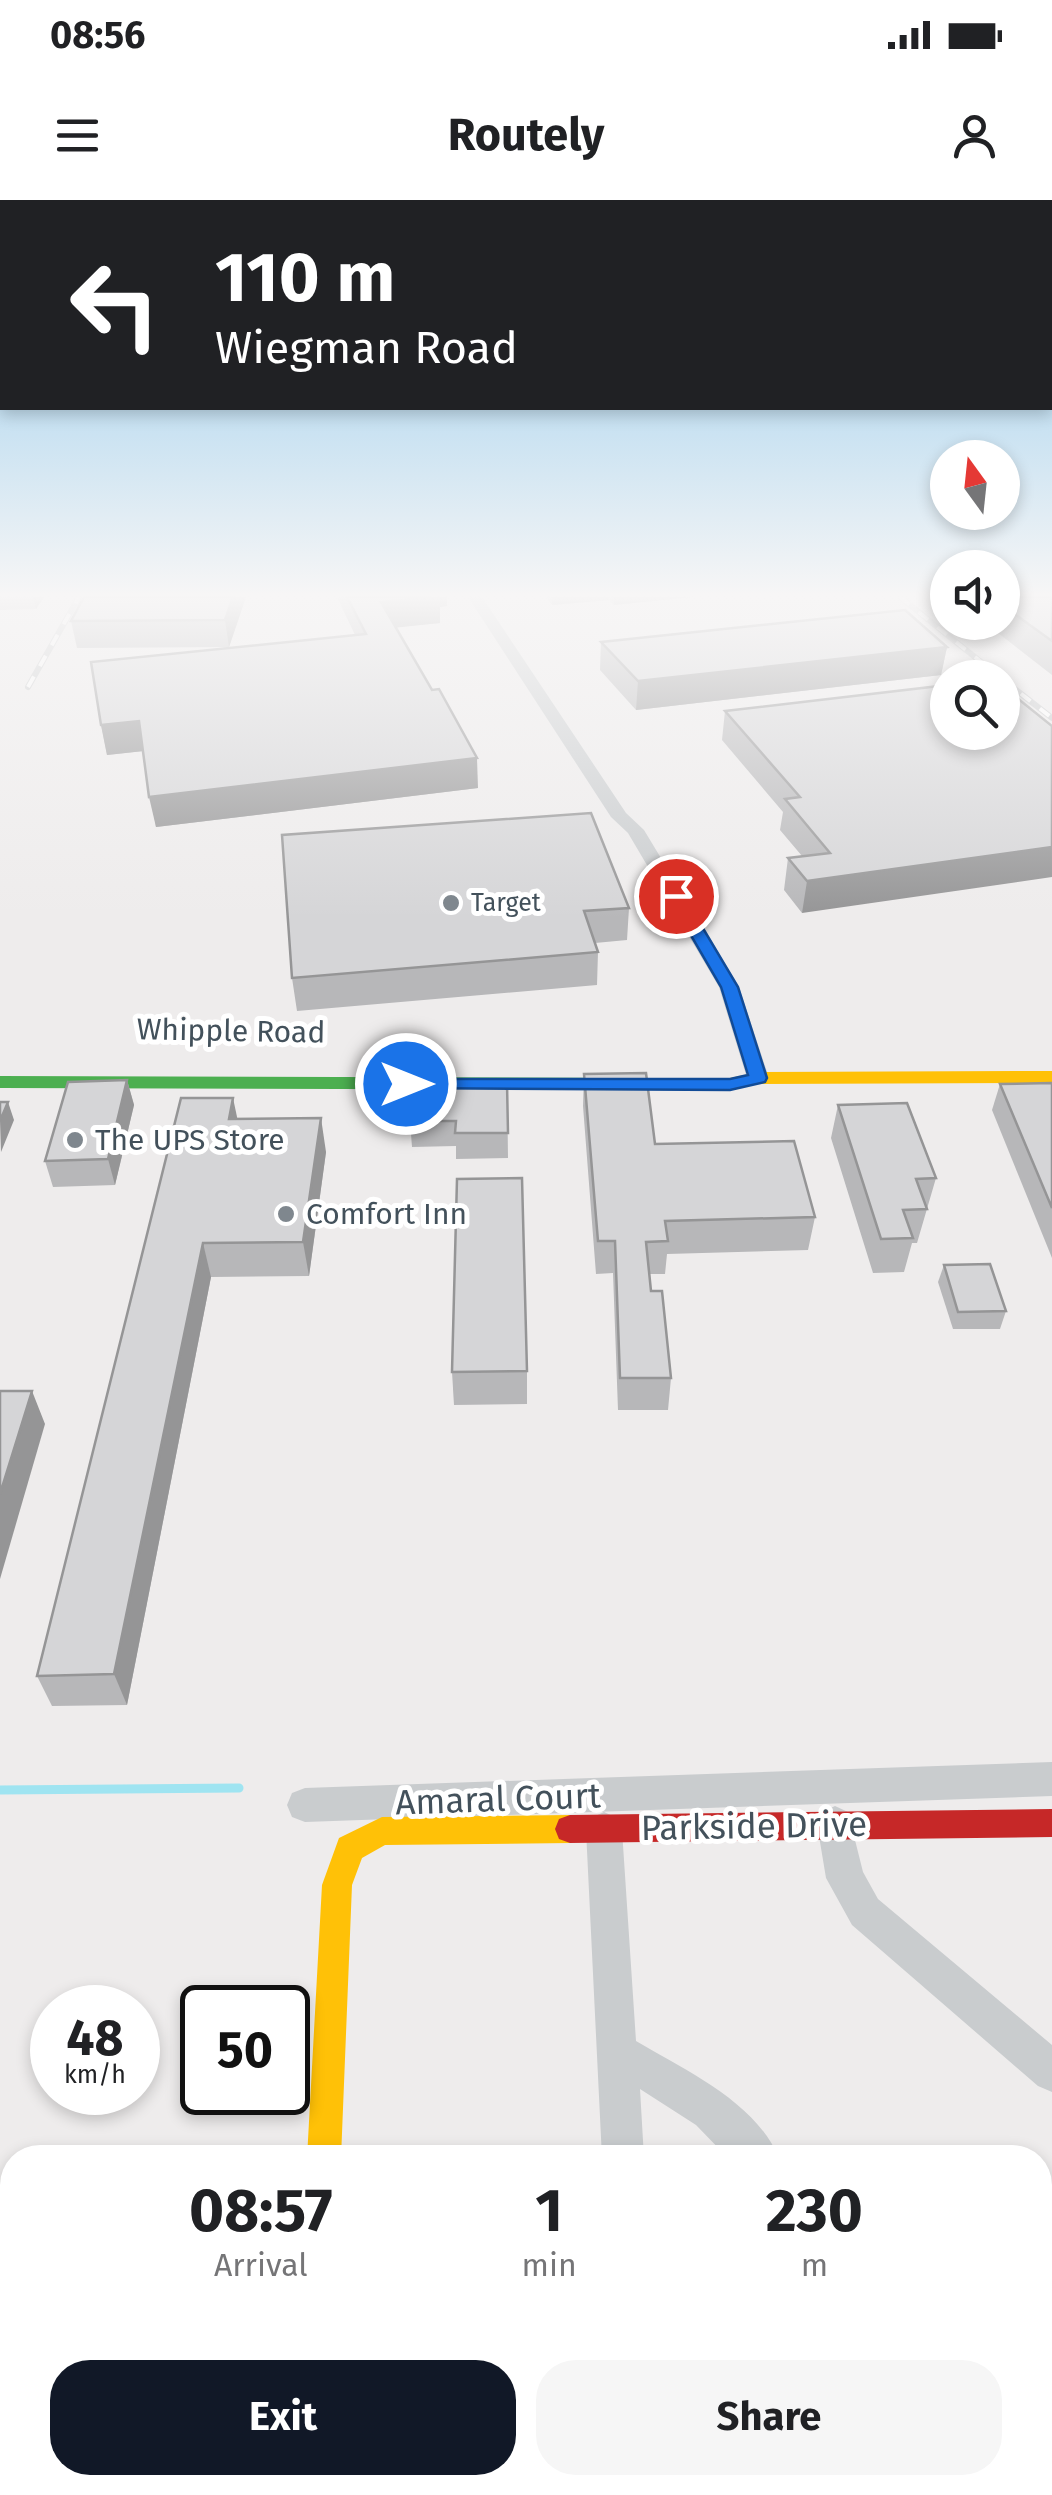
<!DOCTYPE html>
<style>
:root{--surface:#fff;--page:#f6f6f6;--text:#202124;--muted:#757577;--accent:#111827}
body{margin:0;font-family:"Fira Sans",sans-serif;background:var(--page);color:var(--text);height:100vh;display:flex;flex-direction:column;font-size:38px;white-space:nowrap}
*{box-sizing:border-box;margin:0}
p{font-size:32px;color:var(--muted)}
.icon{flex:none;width:55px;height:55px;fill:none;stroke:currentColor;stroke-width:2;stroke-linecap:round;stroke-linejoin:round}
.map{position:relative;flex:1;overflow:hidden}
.side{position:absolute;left:0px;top:1945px;width:1052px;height:350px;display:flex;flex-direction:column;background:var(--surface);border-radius:40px 40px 0 0;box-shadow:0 5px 15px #0003}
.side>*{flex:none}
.guide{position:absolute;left:0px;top:0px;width:1052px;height:210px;box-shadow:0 5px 15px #0003;background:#202124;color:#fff;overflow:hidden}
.needle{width:65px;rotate:345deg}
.controls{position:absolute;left:930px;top:240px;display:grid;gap:20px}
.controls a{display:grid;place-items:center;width:90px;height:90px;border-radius:50%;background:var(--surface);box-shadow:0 5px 15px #0003;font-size:50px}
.speed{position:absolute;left:30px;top:1785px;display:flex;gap:20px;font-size:50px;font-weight:700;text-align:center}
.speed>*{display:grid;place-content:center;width:130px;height:130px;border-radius:50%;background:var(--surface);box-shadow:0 5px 15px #0003;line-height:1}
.speed small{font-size:25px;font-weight:400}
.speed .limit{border:5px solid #111;border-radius:15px;background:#fff;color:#111}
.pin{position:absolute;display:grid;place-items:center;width:85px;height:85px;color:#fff;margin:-42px;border:5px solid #fff;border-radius:50%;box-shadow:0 2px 10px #0007}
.me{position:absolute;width:110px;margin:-55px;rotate:90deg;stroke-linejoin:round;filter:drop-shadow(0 0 8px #0008)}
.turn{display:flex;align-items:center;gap:35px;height:210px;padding:0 50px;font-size:45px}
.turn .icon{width:130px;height:130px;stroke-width:2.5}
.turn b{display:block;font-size:70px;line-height:85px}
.eta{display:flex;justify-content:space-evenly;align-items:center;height:170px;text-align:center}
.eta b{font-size:60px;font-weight:700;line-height:70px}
.action{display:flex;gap:20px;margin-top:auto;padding:20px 50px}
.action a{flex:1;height:115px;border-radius:40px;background:var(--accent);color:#fff;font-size:40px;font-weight:700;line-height:115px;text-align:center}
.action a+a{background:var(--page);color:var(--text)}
.status{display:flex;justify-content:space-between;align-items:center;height:70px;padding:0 50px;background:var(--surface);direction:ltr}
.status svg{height:28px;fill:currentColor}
header{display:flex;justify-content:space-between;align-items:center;height:130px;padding:0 50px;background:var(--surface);font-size:45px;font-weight:700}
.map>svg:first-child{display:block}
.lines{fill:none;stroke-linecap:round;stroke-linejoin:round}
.stream-far1{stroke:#9fe4f1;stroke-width:9}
.stream{stroke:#9fe4f1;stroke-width:11}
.street{fill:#c9ccce;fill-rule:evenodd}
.fast{fill:#4caf50;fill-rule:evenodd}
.slow{fill:#ffc107;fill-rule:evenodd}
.jam{fill:#c62828;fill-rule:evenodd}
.rail-casing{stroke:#c3c5c7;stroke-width:6}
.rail{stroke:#fff;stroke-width:4;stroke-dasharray:12;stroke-linecap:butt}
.wall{fill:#b7b7b9}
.shaded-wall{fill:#959596}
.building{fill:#d5d5d7;stroke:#959596;stroke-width:2.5}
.route{fill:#1a73e8;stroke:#114b97;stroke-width:2.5}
.poi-dot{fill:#7f878e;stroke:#fff;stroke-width:4}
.labels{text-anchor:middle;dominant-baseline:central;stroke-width:10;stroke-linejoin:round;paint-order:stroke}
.far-poi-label{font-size:25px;fill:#43515b;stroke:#fff;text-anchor:start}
.street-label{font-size:30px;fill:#43515b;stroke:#fff}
.poi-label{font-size:30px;fill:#43515b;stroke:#fff;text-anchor:start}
.near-street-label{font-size:35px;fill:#43515b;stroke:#fff}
</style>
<div class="status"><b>08:56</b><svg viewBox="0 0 49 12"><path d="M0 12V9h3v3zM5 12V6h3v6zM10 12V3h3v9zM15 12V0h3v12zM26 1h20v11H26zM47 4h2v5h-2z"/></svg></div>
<header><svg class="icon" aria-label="menu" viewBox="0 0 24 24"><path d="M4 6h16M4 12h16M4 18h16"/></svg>Routely<svg class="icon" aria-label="person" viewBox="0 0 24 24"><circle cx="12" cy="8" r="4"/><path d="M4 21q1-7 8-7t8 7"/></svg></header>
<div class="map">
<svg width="1052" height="2295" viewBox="0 0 1052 2295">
<rect width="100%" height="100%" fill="#eeecec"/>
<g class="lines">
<path class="stream-far1" d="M 0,1590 L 239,1588"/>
<g class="stream">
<path d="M 0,2257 L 12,2280"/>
<path d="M 14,2282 L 21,2295"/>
</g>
<g class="street">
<path d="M 468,397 L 482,397 L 626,613 L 644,630 L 739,787 L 769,878 L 766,883 L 750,883 L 747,878 L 719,787 L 628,633 L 611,617 Z"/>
<path d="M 1052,1562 L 1052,1596 L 305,1622 L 292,1617 L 287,1605 L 292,1593 L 305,1588 Z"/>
<path d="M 835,1606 L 848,1612 L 863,1672 L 878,1699 L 1052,1845 L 1052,1892 L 1038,1886 L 852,1725 L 826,1678 L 817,1624 L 822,1612 Z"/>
<path d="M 604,1612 L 617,1618 L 622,1630 L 636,1841 C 685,1870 756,1902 779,1958 L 728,1958 L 696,1925 L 640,1889 L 644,1958 L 602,1958 L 586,1630 L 591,1618 Z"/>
<path d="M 1040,2217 L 1052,2222 L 1052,2277 L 1040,2272 Z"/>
<path d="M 285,2282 L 333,2282 L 332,2295 L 284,2295 Z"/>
<path d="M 627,2282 L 675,2282 L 676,2295 L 628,2295 Z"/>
</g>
<path class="fast" d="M 0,876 L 645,878 L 654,884 L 645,890 L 0,888 Z"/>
<g class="slow">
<path d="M 1052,871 L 1052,883 L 758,884 L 730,890 L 645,890 L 636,884 L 645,878 L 730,878 L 758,872 Z"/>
<path d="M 570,1615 L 581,1619 L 585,1629 L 581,1639 L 570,1643 L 385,1645 L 362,1658 L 352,1685 L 341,1958 L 307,1958 L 322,1685 L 339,1638 L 382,1617 Z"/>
</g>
<path class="jam" d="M 1052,1609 L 1052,1637 L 570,1643 L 559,1639 L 555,1629 L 559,1619 L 570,1615 Z"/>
<defs>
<g id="rail">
<path d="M 900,397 L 1001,478"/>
<path d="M 1002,479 L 1052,518"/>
<path d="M 28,487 L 79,397"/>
</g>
</defs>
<use href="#rail" class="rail-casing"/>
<use href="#rail" class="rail"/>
</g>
<g class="wall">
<path d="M 0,397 L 44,397 L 36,409 L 0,410 Z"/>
<path d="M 84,397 L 246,397 L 229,447 L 77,448 L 71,421 Z"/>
<path d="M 337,397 L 447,397 L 447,406 L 440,407 L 440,423 L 396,427 L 478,588 L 156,627 L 143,551 L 107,555 L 101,525 L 355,435 Z"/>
<path d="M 546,397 L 692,397 L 614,405 L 609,400 L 552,405 Z"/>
<path d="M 1002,397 L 1052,397 L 1052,475 L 984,422 L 1002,422 Z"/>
<path d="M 601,442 L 947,447 L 941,475 L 636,510 L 600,470 Z"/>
<path d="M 948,485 L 802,713 L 784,690 L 788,658 L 802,656 L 780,630 L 783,612 L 722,540 L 725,511 Z"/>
<path d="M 282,635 L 629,708 L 627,740 L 595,743 L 598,752 L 597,785 L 297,811 L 292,778 Z"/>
<path d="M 584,874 L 655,944 L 815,1017 L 808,1050 L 667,1054 L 665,1074 L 650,1074 L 651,1091 L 671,1178 L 668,1210 L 618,1210 L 613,1073 L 596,1074 L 583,906 Z"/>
<path d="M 127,880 L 134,905 L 115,985 L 53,987 L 45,961 Z"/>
<path d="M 507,883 L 508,958 L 456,959 L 456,946 L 412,947 L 410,921 Z"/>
<path d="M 1052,883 L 1052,1058 L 992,910 L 1000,884 Z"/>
<path d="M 838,905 L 936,978 L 917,1043 L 912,1043 L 904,1072 L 873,1073 L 831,938 Z"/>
<path d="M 237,919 L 326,952 L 309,1076 L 211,1077 L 127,1505 L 52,1506 L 37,1476 Z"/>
<path d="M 944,1065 L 1006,1111 L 1000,1129 L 953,1129 L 938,1082 Z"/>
<path d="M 527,1171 L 527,1204 L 454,1205 L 452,1172 Z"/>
</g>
<g class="shaded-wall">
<path d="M 33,397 L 44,397 L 36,409 Z"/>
<path d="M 233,397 L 246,397 L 229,447 L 225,420 Z"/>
<path d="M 431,397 L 447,397 L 447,406 L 440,407 L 440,423 L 383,429 L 381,402 Z"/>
<path d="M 552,397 L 610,397 L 609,400 L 552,405 Z"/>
<path d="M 614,397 L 692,397 L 614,405 Z"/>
<path d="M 947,447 L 941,475 L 636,510 L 638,481 Z"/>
<path d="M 139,521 L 144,551 L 107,555 L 101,525 Z"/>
<path d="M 477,558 L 478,588 L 156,627 L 149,597 Z"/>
<path d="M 1052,647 L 1052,677 L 802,713 L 807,681 Z"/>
<path d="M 127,880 L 134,905 L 115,985 L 108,959 Z"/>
<path d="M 233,898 L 240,931 L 229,919 Z"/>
<path d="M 8,902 L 14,920 L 1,952 L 0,921 Z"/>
<path d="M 321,918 L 326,952 L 309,1076 L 303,1042 Z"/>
<path d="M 203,1043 L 211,1077 L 127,1505 L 114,1474 Z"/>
<path d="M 32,1191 L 45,1224 L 0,1379 L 0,1294 Z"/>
</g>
<g class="building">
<path d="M 84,397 L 233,397 L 225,420 L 71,421 Z"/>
<path d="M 347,397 L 431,397 L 381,402 L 432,490 L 439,489 L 477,558 L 149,597 L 139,521 L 101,525 L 91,462 L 366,434 Z"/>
<path d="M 1002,397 L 1052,397 L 1052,441 L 1002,405 Z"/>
<path d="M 905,410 L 947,447 L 638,481 L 601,442 Z"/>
<path d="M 948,485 L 948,532 L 1002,532 L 1002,486 L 1052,526 L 1052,647 L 807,681 L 788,658 L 830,653 L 785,599 L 800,597 L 725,511 Z"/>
<path d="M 591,613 L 629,708 L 584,711 L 598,752 L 292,778 L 282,635 Z"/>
<path d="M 646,873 L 655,944 L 794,941 L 815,1017 L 665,1021 L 668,1041 L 646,1042 L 651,1091 L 662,1091 L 671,1178 L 620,1178 L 615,1041 L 598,1041 L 584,874 Z"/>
<path d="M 127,880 L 108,959 L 45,961 L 68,882 Z"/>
<path d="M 507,883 L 508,933 L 455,933 L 456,921 L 410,921 L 412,884 Z"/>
<path d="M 1052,883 L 1052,1008 L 1000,884 Z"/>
<path d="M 181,898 L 233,898 L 229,919 L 321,918 L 303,1042 L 203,1043 L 114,1474 L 37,1476 Z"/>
<path d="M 0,902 L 8,902 L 0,921 Z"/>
<path d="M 907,903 L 936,978 L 916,979 L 927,1009 L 903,1010 L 913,1038 L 881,1039 L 838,905 Z"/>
<path d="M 522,978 L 527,1171 L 452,1172 L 457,979 Z"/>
<path d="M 990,1064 L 1006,1111 L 958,1112 L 944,1065 Z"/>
<path d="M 0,1191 L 32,1191 L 0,1294 Z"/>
</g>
<linearGradient id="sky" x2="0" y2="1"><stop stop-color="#8bc7ec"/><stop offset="0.55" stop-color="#f7f6f6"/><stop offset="1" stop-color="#f7f6f6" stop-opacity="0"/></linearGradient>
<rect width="1052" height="718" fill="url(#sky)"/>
<path class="route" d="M 671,693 L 682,693 L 738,787 L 767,878 L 765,882 L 730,890 L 399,888 L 396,884 L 406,879 L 730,879 L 748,875 L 721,787 L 668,696 Z"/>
<g class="poi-dot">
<circle cx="451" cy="703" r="10"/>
<circle cx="75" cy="940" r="10"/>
<circle cx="286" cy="1014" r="10"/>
</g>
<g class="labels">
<g class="far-poi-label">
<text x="471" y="703">Target</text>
</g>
<g class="street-label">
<text transform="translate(231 831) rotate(1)">Whipple Road</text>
</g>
<g class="poi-label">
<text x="95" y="940">The UPS Store</text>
<text x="306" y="1014">Comfort Inn</text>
</g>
<g class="near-street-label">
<text transform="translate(498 1599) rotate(-2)">Amaral Court</text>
<text transform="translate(754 1626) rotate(-1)">Parkside Drive</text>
</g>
</g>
</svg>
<div class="controls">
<a><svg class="needle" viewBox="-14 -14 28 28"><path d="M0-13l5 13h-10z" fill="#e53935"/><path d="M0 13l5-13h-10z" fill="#757577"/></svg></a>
<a><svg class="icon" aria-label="sound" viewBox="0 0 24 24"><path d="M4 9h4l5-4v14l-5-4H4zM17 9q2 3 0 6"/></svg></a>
<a><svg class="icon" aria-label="search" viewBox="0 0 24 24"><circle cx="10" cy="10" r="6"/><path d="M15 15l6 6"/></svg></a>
</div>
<div class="speed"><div>48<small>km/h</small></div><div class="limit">50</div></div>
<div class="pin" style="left:676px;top:696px;background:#d93025"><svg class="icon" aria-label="arrive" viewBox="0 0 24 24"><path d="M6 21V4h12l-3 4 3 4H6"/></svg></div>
<svg class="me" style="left:406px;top:884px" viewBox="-20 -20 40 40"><circle r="17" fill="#1a73e8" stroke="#fff" stroke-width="3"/><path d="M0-11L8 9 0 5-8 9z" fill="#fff"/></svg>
<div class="guide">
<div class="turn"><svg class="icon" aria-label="left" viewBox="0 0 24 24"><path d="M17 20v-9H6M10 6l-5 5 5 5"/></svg><div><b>110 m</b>Wiegman Road</div></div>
</div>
<section class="side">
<div class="eta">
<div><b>08:57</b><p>Arrival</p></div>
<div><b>1</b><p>min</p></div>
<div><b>230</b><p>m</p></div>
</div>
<div class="action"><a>Exit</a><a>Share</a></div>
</section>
</div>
